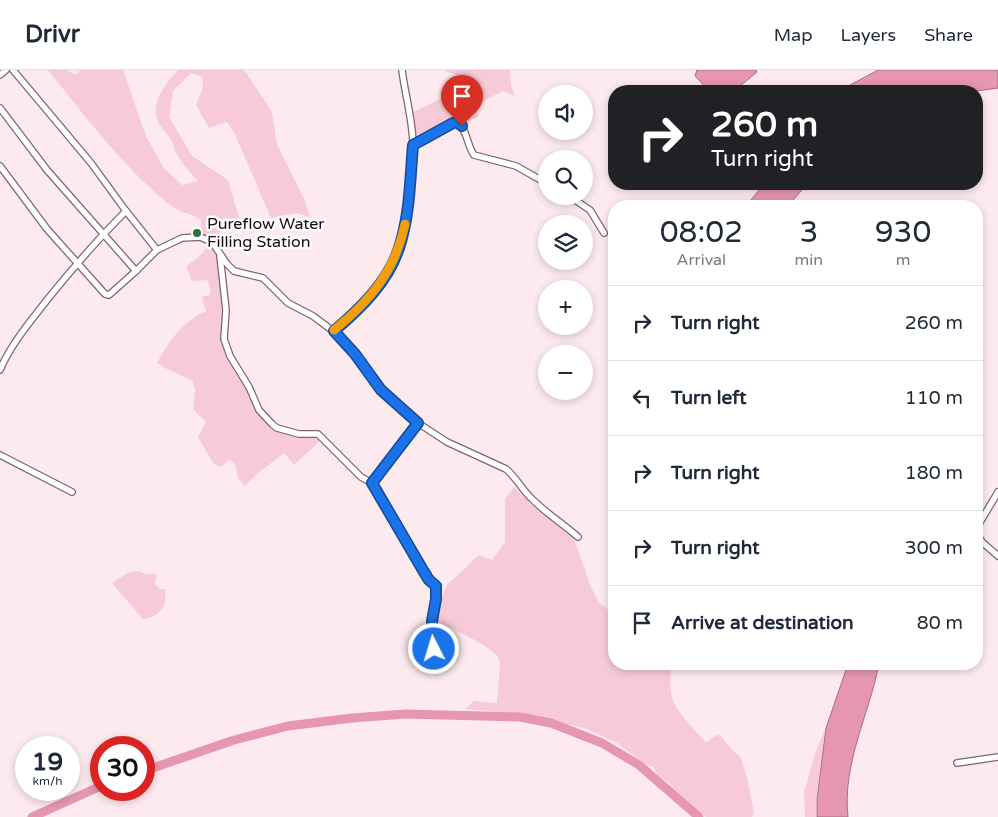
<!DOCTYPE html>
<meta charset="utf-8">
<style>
:root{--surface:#fff;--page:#f6f6f7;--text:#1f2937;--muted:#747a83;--line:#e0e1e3}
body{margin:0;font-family:"Varela Round",sans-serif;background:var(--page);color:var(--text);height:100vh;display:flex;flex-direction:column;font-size:19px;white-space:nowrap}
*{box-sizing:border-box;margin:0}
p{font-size:16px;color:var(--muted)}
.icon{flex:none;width:28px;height:28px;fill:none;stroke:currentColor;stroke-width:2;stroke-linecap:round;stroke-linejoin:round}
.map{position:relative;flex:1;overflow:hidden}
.details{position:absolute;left:608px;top:130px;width:375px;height:470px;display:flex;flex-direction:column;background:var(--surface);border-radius:20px;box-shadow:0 2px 8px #0003}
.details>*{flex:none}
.top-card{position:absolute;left:608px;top:15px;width:375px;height:105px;border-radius:20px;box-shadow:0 2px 8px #0003;background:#202124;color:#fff;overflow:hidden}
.tools{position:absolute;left:538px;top:15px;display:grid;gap:10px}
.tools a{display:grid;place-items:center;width:55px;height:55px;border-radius:50%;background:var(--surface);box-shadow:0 2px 8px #0003;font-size:25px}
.speed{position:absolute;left:15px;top:666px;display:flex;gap:10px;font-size:25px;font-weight:700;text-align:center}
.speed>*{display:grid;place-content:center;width:65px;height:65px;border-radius:50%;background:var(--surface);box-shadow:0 2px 8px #0003;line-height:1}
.speed small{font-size:12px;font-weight:400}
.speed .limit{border:8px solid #d22;background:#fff;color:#111}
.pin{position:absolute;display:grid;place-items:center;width:42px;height:42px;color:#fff;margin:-51px -21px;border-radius:50% 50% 50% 0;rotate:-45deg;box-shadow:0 0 5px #0007}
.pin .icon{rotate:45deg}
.me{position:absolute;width:55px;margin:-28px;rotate:355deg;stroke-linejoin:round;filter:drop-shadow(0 0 4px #0008)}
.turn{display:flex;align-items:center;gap:18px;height:105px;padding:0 20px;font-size:22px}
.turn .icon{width:65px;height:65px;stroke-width:2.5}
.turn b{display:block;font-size:35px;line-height:42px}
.eta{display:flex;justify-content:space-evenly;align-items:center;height:85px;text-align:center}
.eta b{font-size:30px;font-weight:600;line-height:35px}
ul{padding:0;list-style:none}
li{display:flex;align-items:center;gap:15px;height:75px;padding:0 20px;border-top:1px solid var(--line)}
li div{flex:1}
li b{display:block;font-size:19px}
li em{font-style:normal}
header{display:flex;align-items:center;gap:30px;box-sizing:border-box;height:70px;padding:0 25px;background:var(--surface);border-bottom:1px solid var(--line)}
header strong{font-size:24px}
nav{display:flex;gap:28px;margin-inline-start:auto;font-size:18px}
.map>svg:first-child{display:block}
.green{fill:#f7cad7}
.water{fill:#e696b0;stroke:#a86d80}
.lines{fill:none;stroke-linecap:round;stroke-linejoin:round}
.river{stroke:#e696b0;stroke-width:9}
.minor-casing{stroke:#80656d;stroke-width:8}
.minor{stroke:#fff;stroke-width:5.5}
.route-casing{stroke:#114b97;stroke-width:12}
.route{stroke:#1a73e8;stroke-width:9}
.slow{stroke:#f59e0b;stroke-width:9}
.poi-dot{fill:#2d723e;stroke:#fdfdfd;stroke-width:2}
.labels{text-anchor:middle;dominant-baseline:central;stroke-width:5;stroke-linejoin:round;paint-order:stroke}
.poi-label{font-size:16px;fill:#160c0f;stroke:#fdfdfd;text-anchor:start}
</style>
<header>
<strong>Drivr</strong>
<nav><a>Map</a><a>Layers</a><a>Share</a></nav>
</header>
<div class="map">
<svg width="998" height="747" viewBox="0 0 998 747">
<rect width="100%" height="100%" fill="#fdeaef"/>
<g class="green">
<path d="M 48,0 L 67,0 L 76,5 L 80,0 L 123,0 L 146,66 L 163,97 L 182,115 L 198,111 C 190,102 182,94 176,83 C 174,80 174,75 172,72 C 168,64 160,58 157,49 C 151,32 167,12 178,0 L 244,0 L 272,42 L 277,75 L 304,129 L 310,147 L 296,143 L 271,148 L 235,64 L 227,52 L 209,58 L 196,35 L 203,17 L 202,7 L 191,3 L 173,21 L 169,47 L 192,86 L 228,110 L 241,154 L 222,161 L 210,169 L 202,166 L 201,150 C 192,143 181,143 173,137 C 127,102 84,45 48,0 Z"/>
<path d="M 446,0 L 510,0 L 511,16 L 515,26 L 503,21 L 477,34 L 478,47 L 463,52 L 458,50 L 414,73 L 411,43 L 465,17 L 458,5 L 447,2 Z"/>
<path d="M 209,175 L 216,181 L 218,191 L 224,241 L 221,269 L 226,285 L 249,321 L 256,340 L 273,359 L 284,364 L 298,367 L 316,365 L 321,370 L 294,395 L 284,383 L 257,404 L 245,416 L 238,408 L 235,394 L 230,390 L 226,392 L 221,397 L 213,393 L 198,367 L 206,352 L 193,339 L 195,320 L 193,311 L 165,298 L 157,293 C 170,270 182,252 206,241 L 202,227 L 209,225 L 211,220 L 207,210 L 192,211 L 186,196 L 198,188 Z"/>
<path d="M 514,417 L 533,436 L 574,469 L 591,517 L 599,533 L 614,544 L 614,594 L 672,594 C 670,605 669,622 674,633 C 679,644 697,663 706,672 L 719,664 L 732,680 L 740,686 L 747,708 L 754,742 L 752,747 L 706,747 L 673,718 L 670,714 L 658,705 L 653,697 L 645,694 L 617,673 L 585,658 L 573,656 L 536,645 L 465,639 L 474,631 L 497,633 C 497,624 501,596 499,589 C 496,578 447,556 435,551 L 440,532 L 447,515 L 479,485 L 492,490 L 505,472 L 505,429 Z"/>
<path d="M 139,501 L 146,504 L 155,504 L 157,508 L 154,513 L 160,519 L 165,519 C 165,523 166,528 165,532 C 163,542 152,549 143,549 L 112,513 L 130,502 Z"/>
<path d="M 825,659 L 816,729 L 816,747 L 805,747 L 804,722 L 816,681 Z"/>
</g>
<g class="water">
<path d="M 697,0 L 756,0 L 757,2 L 734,21 L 709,21 L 695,6 Z"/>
<path d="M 878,0 L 998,0 L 998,18 L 976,21 L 960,21 L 945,19 L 902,21 L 839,21 Z"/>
<path d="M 764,114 L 807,114 L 788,136 L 746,136 Z"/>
<path d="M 848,594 L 879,594 C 869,645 842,694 848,747 L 817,747 L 817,729 L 826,658 Z"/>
</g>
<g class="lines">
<g class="river">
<path d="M 144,701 L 234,670 L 288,656 L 352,648 L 406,644 L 520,647 L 551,653 L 602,673 L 639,695 L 699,747"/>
<path d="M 32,747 L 101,716"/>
</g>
<defs>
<g id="minor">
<path d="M 0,5 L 6,0"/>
<path d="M 0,38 L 47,100 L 136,201 L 157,180 L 182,168 L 200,167 L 212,172 L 227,194 L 234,201 L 263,208 L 288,233 L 313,246 L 333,261 L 355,284 L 381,320 L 418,353 L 447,372 L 506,399 C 516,407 522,420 532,429 C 546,443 563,454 578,467"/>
<path d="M 413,75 L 457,52 C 467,58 467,76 474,85 L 516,96 L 546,113"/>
<path d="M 0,96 L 47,159 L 105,224 L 109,225 L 136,201"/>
<path d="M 569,126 L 590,140 L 604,163"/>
<path d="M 126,141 L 157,180"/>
<path d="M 220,186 L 226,240 L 224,269 L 230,286 L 249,317 L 259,340 L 272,354 L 277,358 L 299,364 L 318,364 L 361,407 L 372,413"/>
<path d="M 333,261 C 361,238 387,212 399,178 C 407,155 408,130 410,106 C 411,96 413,86 413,76 C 413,50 405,25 402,0"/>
<path d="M 0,300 C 11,274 30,252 47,230 C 72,199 98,169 126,141 L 91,93 L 13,0"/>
<path d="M 418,353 L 372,413 L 424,502 L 429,510 L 436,516 C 436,528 433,539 432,552 C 431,566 434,579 436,592"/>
<path d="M 0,385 L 72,422"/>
<path d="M 976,459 L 998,422"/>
<path d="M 976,462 L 982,472 L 998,486"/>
<path d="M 957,693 L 998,687"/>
</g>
</defs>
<use href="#minor" class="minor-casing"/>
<use href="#minor" class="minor"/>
</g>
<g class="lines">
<defs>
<path id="route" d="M 434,579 L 432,551 L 436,529 L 436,516 L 429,510 L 424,502 L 372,413 L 418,353 L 381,320 L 355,284 L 334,261 C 361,238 388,212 399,178 C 410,145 410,109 413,75 L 453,53 L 457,52 L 462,56"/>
</defs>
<use href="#route" class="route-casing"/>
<use href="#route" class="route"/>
<path class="slow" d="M 334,260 C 370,231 395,201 405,154"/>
</g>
<circle class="poi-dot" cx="197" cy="163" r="5"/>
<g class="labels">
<g class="poi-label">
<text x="207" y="154">Pureflow Water<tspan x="207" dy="18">Filling Station</tspan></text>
</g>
</g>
</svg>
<div class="tools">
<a><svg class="icon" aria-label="sound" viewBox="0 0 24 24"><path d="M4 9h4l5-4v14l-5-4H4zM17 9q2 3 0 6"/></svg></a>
<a><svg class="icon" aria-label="search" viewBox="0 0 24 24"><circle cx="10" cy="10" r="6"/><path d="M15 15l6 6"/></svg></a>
<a><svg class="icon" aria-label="layers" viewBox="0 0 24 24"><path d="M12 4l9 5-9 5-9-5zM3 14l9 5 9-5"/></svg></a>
<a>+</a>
<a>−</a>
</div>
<div class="speed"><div>19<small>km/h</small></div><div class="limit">30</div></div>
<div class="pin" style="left:462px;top:56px;background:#d93025"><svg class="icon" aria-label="arrive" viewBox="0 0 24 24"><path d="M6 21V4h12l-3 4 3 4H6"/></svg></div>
<svg class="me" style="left:434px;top:579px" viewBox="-20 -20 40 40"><circle r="17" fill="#1a73e8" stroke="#fff" stroke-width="3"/><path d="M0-11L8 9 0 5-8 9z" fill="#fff"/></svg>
<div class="top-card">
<div class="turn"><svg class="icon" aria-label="right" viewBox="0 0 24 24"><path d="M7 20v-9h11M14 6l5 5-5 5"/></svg><div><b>260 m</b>Turn right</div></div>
</div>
<section class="details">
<div class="eta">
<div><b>08:02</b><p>Arrival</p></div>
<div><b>3</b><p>min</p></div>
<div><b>930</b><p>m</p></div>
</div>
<ul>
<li><svg class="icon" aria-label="right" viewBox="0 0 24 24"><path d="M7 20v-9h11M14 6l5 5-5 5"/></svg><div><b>Turn right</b></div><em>260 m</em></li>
<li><svg class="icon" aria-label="left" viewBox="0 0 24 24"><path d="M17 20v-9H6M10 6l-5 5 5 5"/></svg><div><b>Turn left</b></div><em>110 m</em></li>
<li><svg class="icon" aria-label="right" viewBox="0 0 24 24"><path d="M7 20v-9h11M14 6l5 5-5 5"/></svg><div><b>Turn right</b></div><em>180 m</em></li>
<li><svg class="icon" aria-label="right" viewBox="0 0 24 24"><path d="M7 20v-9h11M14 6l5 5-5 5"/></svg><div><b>Turn right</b></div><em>300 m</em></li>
<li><svg class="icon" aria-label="arrive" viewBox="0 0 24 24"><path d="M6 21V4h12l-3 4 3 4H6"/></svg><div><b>Arrive at destination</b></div><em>80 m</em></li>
</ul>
</section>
</div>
